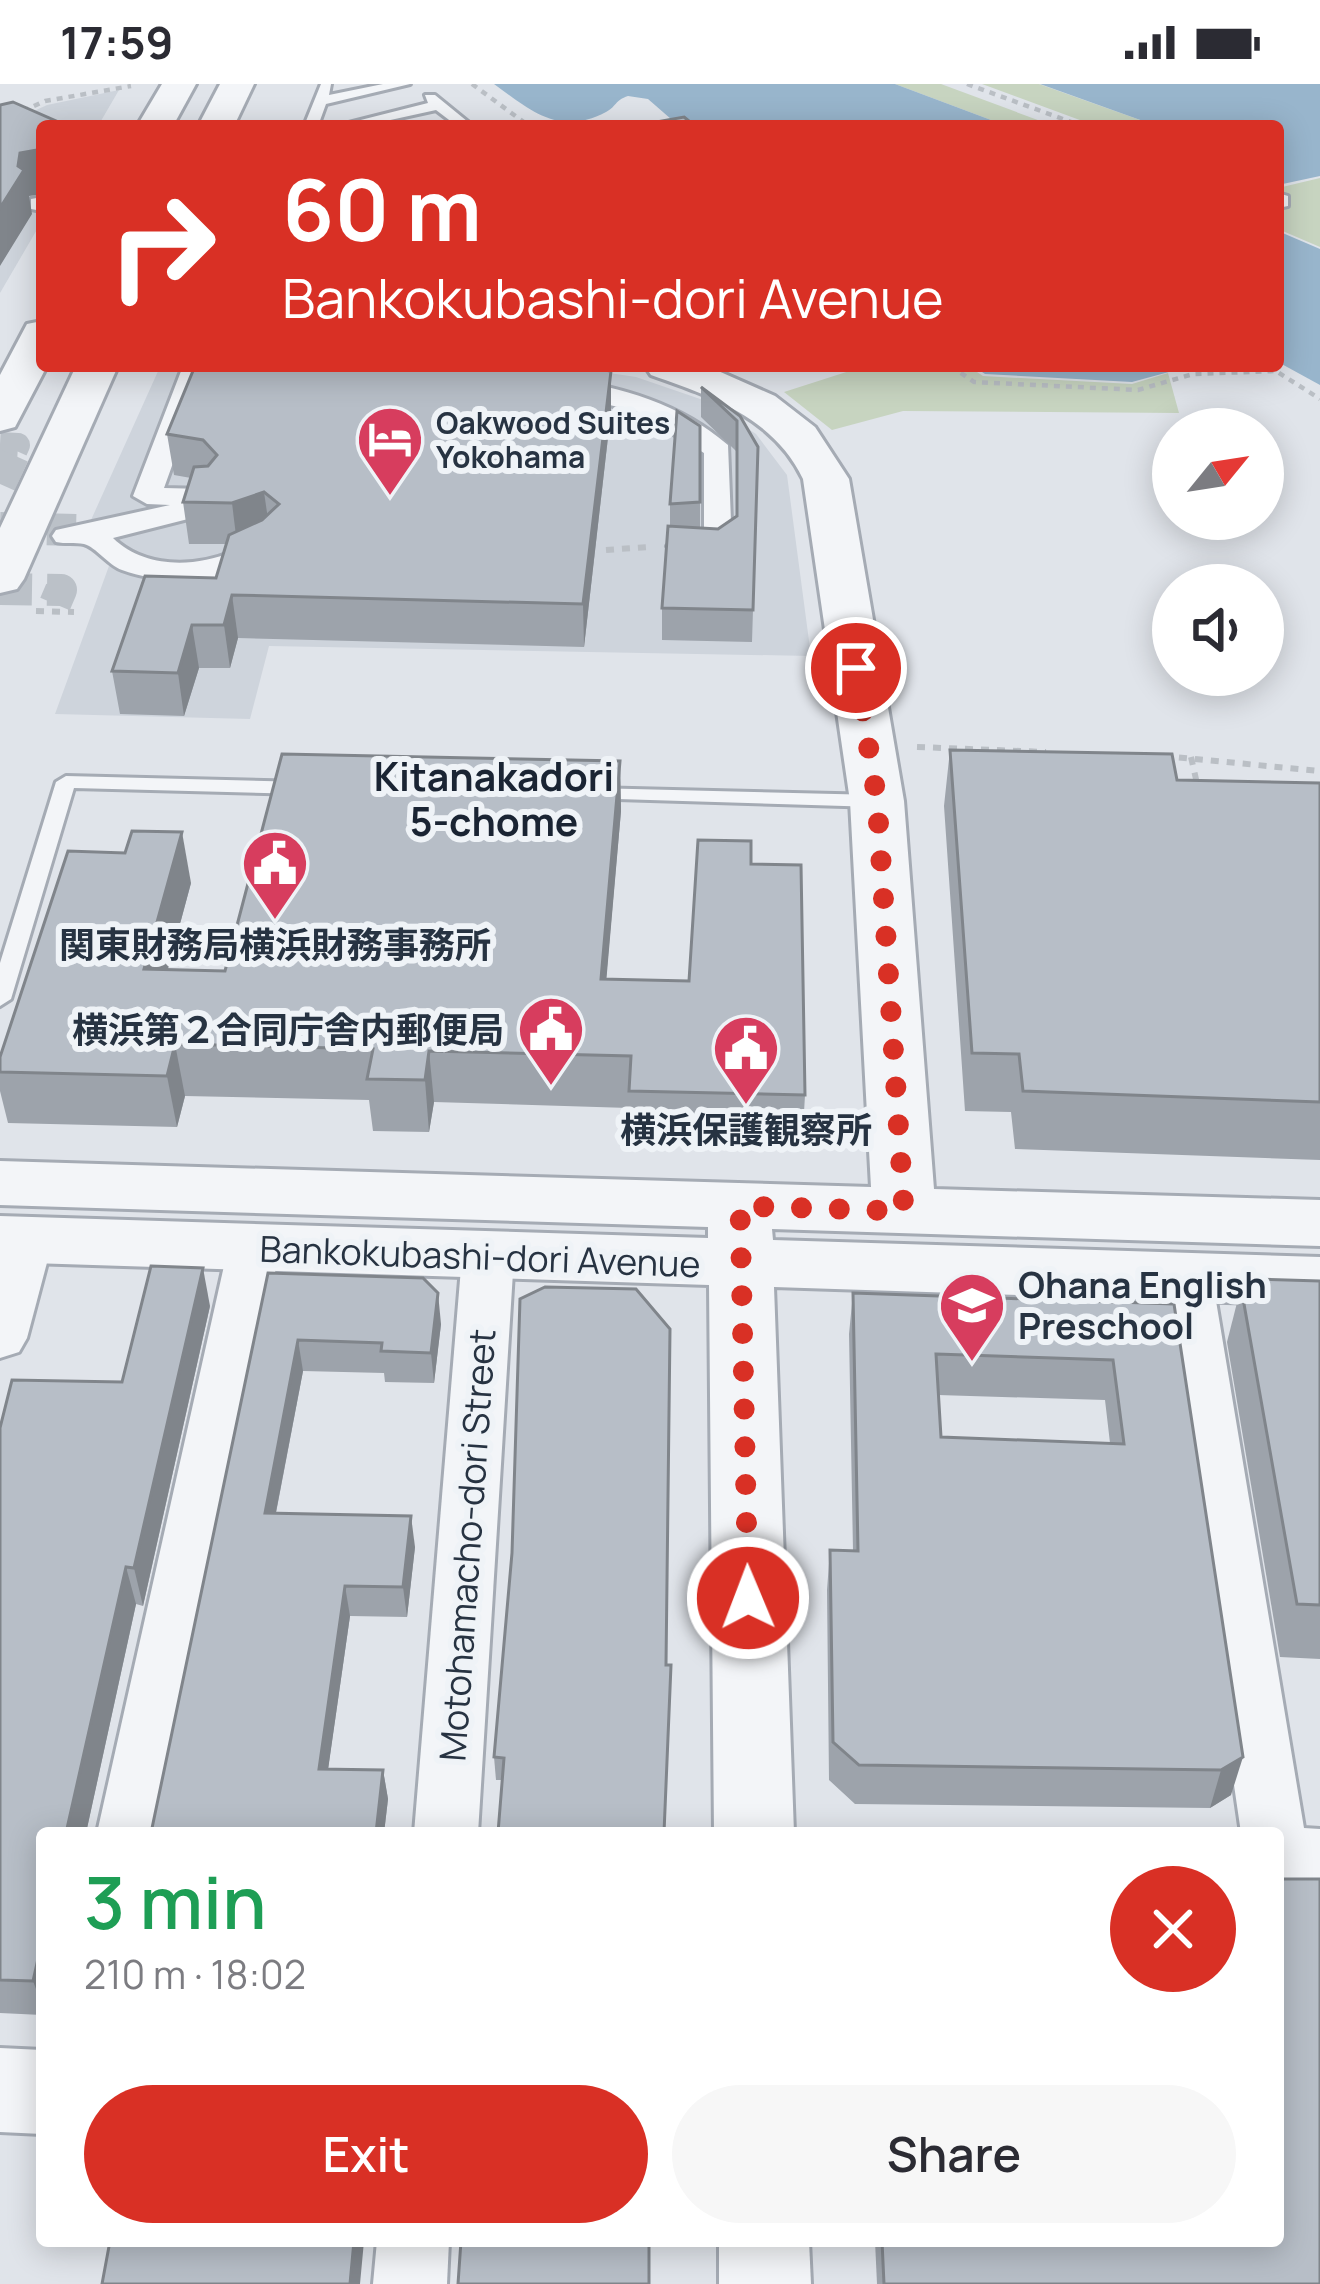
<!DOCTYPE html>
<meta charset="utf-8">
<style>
:root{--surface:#fff;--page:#f7f7f7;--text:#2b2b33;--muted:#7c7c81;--accent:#d93025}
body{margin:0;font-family:Manrope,"Noto Sans JP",sans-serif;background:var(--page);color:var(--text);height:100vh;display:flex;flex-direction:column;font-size:45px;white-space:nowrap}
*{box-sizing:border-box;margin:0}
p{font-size:39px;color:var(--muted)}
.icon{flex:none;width:66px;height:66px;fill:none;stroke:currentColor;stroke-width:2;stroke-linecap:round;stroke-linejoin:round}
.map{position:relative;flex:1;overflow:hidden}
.side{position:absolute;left:36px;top:1743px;width:1248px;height:420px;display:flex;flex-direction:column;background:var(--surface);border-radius:12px;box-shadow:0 6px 30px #0003}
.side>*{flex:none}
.banner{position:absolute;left:36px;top:36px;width:1248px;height:252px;border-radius:12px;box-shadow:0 6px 30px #0003;background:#d93025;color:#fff;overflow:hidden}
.needle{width:78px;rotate:60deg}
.fabs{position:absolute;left:1152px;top:324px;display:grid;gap:24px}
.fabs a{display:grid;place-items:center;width:132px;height:132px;border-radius:50%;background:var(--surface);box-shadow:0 6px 30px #0003;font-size:60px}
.pin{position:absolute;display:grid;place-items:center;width:102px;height:102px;color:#fff;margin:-51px;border:6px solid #fff;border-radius:50%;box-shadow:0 3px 12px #0007}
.me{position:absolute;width:132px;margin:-66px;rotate:359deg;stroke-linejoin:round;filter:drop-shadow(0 0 9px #0008)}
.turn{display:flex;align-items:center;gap:42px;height:252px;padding:0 48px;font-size:54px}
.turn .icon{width:156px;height:156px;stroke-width:2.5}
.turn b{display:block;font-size:84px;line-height:102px}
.round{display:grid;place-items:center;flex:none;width:126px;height:126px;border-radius:63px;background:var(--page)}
.headline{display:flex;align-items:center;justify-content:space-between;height:204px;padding:0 48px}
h1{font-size:72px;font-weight:600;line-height:90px;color:#1e9e55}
.action{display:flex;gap:24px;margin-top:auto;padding:24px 48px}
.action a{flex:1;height:138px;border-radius:72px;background:var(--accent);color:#fff;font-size:48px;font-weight:600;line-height:138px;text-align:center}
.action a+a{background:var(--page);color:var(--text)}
.status{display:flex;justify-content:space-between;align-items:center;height:84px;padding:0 60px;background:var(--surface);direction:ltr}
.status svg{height:33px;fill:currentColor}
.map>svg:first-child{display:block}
.built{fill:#ced4dc}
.green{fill:#c7d4c0}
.water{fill:#98b5cc}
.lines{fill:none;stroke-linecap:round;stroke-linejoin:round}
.pedestrian-tunnel-far1{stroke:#bbc1c8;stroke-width:24;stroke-dasharray:24 12;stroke-linecap:butt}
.pedestrian-tunnel{stroke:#bbc1c8;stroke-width:32;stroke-dasharray:32 15;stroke-linecap:butt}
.service-casing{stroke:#a5abb4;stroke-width:6}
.pedestrian-casing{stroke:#a5abb4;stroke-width:6}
.minor-casing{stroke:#a5abb4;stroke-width:6}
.tertiary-casing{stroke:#a5abb4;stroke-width:6}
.path-far1{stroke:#babfc5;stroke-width:4.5;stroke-dasharray:6 6;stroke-linecap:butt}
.path{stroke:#babfc5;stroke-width:6;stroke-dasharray:8 8;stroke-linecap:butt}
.service{fill:#f3f5f8;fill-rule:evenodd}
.pedestrian{fill:#f3f5f8;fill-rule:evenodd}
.minor{fill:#f3f5f8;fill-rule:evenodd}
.tertiary{fill:#f3f5f8;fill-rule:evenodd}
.wall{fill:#9da3ab;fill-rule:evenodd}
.shaded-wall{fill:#80858b}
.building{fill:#b7bec7;stroke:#80858b;stroke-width:3;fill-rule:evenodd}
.route{stroke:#d93025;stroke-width:21;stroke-dasharray:0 37.8}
.labels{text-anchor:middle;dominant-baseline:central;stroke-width:12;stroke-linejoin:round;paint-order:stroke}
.far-poi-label{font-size:30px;font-weight:bold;fill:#273342;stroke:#eff3f7;text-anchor:start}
.poi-label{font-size:36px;font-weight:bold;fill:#273342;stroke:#eff3f7}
.street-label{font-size:36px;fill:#273342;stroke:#eff3f7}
.neighbourhood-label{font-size:39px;font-weight:bold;fill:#1a2433;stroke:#eff3f7}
</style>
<div class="status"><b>17:59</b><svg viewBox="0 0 49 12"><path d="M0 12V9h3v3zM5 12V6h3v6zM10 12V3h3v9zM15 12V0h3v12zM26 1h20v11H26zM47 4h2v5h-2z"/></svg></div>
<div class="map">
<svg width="1320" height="2200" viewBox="0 0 1320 2200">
<rect width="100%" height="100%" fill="#e0e4ea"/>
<g class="built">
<path d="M 119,6 L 98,42 L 42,42 L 42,137 L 0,209 L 0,43 L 47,21 Z"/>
<path d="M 168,282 L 562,282 L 636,293 L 706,317 L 756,350 L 787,391 L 811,572 L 269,562 L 250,635 L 55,630 L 117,460 L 91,436 L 159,285 Z"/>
</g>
<g class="green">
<path d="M 895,0 L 941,0 L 1054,42 L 1007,42 Z"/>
<path d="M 982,0 L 1039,0 L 1157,42 L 1096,42 Z"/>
<path d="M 1320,94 L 1320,163 L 1278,145 L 1278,104 Z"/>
<path d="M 865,282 L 968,282 L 983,292 L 1132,300 L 1168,289 L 1179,329 L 903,327 L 832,346 L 784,308 Z"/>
</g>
<g class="water">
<path d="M 494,0 L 895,0 L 1007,42 L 679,42 L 648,15 L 628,12 C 615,16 616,23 606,28 C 559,53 530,26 494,0 Z"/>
<path d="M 1040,0 L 1320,0 L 1320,92 L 1278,101 L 1278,42 L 1157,42 Z"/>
<path d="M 1278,147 L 1320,165 L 1320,301 L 1278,278 Z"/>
<path d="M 973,282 L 1191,282 L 1132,298 L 985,290 Z"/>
</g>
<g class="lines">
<path class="pedestrian-tunnel-far1" d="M 0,360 L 18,361 L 13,372"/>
<g class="pedestrian-tunnel">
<path d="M 0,400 L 14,369"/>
<path d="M 0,444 L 76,446"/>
<path d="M 0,505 L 61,506 L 55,520"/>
</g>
<defs>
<g id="service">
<path d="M 321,0 L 331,0 L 329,11 L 383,0 L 410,0 L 326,20 L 318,42 L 304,42 Z"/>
<path d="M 425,11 L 435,11 L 473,42 L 457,42 L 436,26 L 363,42 L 337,42 L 428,19 Z"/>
<path d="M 66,692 L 305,698 L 315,704 L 305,710 L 74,704 L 11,915 L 0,922 L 0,879 L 56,698 Z"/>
<path d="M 592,704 L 877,711 L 887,717 L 877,723 L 585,714 L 582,710 Z"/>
</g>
<g id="pedestrian">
<path d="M 1278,109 L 1288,112 L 1288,122 L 1278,124 Z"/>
<path d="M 42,113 L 42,127 L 31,125 L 31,115 Z"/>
<path d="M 183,282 L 213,282 L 205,290 L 164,404 L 204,405 L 218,413 L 214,419 L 189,421 L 196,428 L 192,434 L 113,454 C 144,484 193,484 232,468 C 248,461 258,450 276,455 L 280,461 C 247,501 167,503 122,486 C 108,481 96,463 84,460 C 75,458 65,460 56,458 L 52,452 L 56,446 L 170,421 L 147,420 L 133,412 Z"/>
<path d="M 561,294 C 623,304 679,319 728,361 L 732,463 L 728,469 L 681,471 L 667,462 L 681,453 L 704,454 L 704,369 L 636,327 L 552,308 L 548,302 Z"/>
</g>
<g id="minor">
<path d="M 27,1137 L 45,1143 L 53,1156 L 27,1254 L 19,1268 L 0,1274 L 0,1159 L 9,1143 Z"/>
<path d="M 254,1145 L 272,1151 L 280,1164 L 161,1749 L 97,1749 L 228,1164 L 236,1151 Z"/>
<path d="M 488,1153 L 507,1158 L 514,1172 L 478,1749 L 414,1749 L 462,1172 L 469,1158 Z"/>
<path d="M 1186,1174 L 1205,1179 L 1212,1193 L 1304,1744 L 1320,1745 L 1320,1803 L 1278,1801 L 1278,1749 L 1241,1749 L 1160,1193 L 1167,1179 Z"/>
<path d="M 377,2157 L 449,2157 L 447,2200 L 373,2200 Z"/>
</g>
<g id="tertiary">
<path d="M 162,0 L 196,0 L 173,42 L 137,42 Z"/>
<path d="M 220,0 L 254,0 L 234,42 L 198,42 Z"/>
<path d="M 42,237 L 42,282 L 47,282 L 15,343 L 0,347 L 0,291 L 27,240 Z"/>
<path d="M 76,282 L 118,282 L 24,495 L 17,505 L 0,509 L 0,444 Z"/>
<path d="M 645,282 L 707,282 L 775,312 L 815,343 L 849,395 L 904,717 L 934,1105 L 1320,1116 L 1320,1162 L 772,1145 L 773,1156 L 1320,1173 L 1320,1221 L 774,1203 L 794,1749 L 714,1749 L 709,1201 L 0,1178 L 0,1132 L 708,1154 L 708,1143 L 0,1121 L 0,1077 L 871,1103 L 850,717 L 803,395 C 774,334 711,312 651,291 Z"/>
<path d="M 0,1964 L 42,1966 L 42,2050 L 0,2048 Z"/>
<path d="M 719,2157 L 809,2157 L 811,2200 L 719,2200 Z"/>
</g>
</defs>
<use href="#service" class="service-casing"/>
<use href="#pedestrian" class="pedestrian-casing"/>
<use href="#minor" class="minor-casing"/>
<use href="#tertiary" class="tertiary-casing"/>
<g class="path-far1">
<path d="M 472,0 L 529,42"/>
<path d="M 967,0 L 1082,42"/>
<path d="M 23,27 L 45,17 L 131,2"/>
<path d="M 951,282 L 974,298 L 1138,306 L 1193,290 L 1276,287 L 1320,315"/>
</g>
<g class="path">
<path d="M 606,466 L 648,463"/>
<path d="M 36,527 L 74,528"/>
<path d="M 917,663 L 1046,668"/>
<path d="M 1163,672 L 1320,687"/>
<path d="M 1191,673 L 1198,704"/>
</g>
<use href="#service" class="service"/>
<use href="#pedestrian" class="pedestrian"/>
<use href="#minor" class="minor"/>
<use href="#tertiary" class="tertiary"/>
</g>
<g class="wall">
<path d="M 701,303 L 740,332 L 758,363 L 752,558 L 662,556 L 662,524 L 670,442 L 670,420 L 700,342 L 700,444 L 718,445 L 736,432 L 736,367 L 701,333 Z"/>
<path d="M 611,327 L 584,563 L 238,554 L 230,584 L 199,584 L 184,632 L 120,630 L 112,587 L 216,494 L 226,460 L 189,460 L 183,418 L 191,394 L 174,391 L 167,350 Z"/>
<path d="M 950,666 L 1177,696 L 1320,699 L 1320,1076 L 1015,1065 L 1011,1028 L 965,1027 L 944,722 Z"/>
<path d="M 620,677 L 621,727 L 606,895 L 689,897 L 751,780 L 805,1011 L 802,1063 L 629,1059 L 629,1024 L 434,1018 L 429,1048 L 373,1047 L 369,1016 L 185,1012 L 177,1043 L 8,1039 L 0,1007 L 0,973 L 191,799 L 168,885 L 225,887 Z"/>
<path d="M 268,1189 L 441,1240 L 434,1299 L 385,1298 L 384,1289 L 303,1287 L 276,1429 L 415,1463 L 407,1533 L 350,1532 L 328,1685 L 383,1686 L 388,1715 L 384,1749 L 151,1749 Z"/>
<path d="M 1320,1197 L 1320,1575 L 1280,1573 L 1227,1258 L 1241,1203 Z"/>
<path d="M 545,1203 L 502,1696 L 496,1696 L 494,1673 L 512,1469 Z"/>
<path d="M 853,1209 L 1174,1220 L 1231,1711 L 1210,1724 L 855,1720 L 829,1696 L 827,1506 L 830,1466 L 853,1467 L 849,1250 ZM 938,1311 L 1105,1316 L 1110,1359 L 941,1353 Z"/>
<path d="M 210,1222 L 143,1522 L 136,1520 L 86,1749 L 42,1749 L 42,1931 L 0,1929 L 0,1344 L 122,1298 Z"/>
<path d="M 875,2157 L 1278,2157 L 1320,2200 L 877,2200 Z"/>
</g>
<g class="shaded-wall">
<path d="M 42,59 L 42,110 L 29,112 L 32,130 L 0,182 L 0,124 L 18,82 L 20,69 Z"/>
<path d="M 611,287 L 611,327 L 584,563 L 583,520 Z"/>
<path d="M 264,408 L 270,449 L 237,460 L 232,419 Z"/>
<path d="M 232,511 L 238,554 L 230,584 L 224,541 Z"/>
<path d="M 192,541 L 199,584 L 184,632 L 178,589 Z"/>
<path d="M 620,677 L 621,727 L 602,946 L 601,895 Z"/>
<path d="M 182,748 L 191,799 L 154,936 L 144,885 Z"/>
<path d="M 175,960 L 185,1012 L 177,1043 L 167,992 Z"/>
<path d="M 429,967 L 434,1018 L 429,1048 L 425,996 Z"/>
<path d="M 203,1184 L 210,1222 L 143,1522 L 134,1484 Z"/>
<path d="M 438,1209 L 441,1240 L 434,1299 L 431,1269 Z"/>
<path d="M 298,1256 L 303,1287 L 270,1459 L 265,1429 Z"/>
<path d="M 411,1432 L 415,1463 L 407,1533 L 403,1503 Z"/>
<path d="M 126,1483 L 136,1520 L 86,1749 L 66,1749 Z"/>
<path d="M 345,1502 L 350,1532 L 324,1714 L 319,1685 Z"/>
<path d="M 1243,1673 L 1231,1711 L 1210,1724 L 1221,1686 Z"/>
<path d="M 383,1686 L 388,1715 L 384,1749 L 376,1749 Z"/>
<path d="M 42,1857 L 42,1921 L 33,1897 Z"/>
<path d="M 354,2157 L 364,2157 L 360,2200 L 350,2200 Z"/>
</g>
<g class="building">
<path d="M 13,18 L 56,37 L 53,42 L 42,42 L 42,59 L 37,66 L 20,69 L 18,82 L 24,86 L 0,124 L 0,21 Z"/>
<path d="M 684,33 L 695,42 L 634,42 Z"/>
<path d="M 195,282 L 575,282 L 611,287 L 583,520 L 232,511 L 224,541 L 192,541 L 178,589 L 112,587 L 145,492 L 216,494 L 229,451 L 262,436 L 279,420 L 264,408 L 232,419 L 183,418 L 194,383 L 208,382 L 217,371 L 203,356 L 167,350 Z"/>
<path d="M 701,303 L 740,332 L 758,363 L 753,526 L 662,524 L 668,442 L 718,445 L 737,432 L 737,337 Z"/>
<path d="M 677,327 L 700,342 L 700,418 L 670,420 Z"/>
<path d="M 950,666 L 1172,670 L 1177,696 L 1320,699 L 1320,1018 L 1023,1007 L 1019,970 L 972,969 Z"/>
<path d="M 282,670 L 620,677 L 601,895 L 689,897 L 698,756 L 751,757 L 751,780 L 801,781 L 805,1011 L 629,1007 L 631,972 L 429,967 L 425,996 L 367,995 L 373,965 L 175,960 L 167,992 L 0,988 L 0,973 L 68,767 L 125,769 L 132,747 L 182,748 L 144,885 L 225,887 Z"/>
<path d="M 151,1182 L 203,1184 L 134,1484 L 126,1483 L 66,1749 L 42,1749 L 42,1857 L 33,1897 L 0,1896 L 0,1344 L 12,1296 L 122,1298 Z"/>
<path d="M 268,1189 L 423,1194 L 438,1209 L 431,1269 L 381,1267 L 382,1259 L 298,1256 L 265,1429 L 411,1432 L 403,1503 L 345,1502 L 319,1685 L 383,1686 L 376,1749 L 151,1749 Z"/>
<path d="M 1254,1195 L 1320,1197 L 1320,1521 L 1297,1520 L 1241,1203 Z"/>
<path d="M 545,1203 L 636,1205 L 670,1245 L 666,1581 L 671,1581 L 664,1749 L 498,1749 L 504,1674 L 494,1673 L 512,1469 L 520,1215 Z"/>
<path d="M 853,1209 L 1174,1220 L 1243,1673 L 1221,1686 L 859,1681 L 833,1658 L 830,1466 L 858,1467 ZM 936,1270 L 1113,1276 L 1124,1360 L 941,1353 Z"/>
<path d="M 1278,1795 L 1320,1795 L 1320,2200 L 884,2200 L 882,2157 L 1278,2157 Z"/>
<path d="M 110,2157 L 354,2157 L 350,2200 L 102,2200 Z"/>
<path d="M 461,2157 L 649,2157 L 649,2200 L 458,2200 Z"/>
</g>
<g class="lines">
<path class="route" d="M 748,1514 L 740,1122 L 904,1127 L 877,716 L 856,584"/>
</g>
<defs>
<symbol id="hotel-pin" viewBox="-11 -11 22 30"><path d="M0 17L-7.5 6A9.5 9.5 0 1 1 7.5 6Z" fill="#d73d5e" stroke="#eff3f7"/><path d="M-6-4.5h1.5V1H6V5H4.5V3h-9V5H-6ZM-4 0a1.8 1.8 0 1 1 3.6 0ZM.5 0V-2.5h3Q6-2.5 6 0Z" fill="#fff"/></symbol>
<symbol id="civic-pin" viewBox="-11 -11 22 30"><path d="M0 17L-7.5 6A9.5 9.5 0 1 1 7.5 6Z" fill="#d73d5e" stroke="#eff3f7"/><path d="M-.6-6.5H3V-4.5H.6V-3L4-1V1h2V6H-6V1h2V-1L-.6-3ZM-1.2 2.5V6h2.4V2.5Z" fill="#fff"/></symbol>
<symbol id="school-pin" viewBox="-11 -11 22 30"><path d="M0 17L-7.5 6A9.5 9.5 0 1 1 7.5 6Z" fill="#d73d5e" stroke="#eff3f7"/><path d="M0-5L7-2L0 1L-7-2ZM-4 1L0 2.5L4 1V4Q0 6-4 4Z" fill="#fff"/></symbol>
</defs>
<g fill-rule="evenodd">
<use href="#hotel-pin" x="352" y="317" width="76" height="104"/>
<use href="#civic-pin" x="237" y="741" width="76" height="104"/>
<use href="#civic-pin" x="513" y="907" width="76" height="104"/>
<use href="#civic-pin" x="708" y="926" width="76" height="104"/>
<use href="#school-pin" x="934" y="1183" width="76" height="104"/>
</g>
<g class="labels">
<g class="far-poi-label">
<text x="436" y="338">Oakwood Suites<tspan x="436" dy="34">Yokohama</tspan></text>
</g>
<g class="poi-label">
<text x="275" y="860">関東財務局横浜財務事務所</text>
<text x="504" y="945" text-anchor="end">横浜第２合同庁舎内郵便局</text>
<text x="746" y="1045">横浜保護観察所</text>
<text x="1018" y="1200" text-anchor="start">Ohana English<tspan x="1018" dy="41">Preschool</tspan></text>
</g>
<g class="street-label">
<text transform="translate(480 1172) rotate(2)">Bankokubashi-dori Avenue</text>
<text transform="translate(467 1461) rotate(-86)">Motohamacho-dori Street</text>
</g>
<g class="neighbourhood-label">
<text x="494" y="692">Kitanakadori<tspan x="494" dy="45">5-chome</tspan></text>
</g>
</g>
</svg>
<div class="fabs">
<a><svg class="needle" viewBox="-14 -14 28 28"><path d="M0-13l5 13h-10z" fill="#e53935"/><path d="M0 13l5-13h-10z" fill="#7c7c81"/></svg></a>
<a><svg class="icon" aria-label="sound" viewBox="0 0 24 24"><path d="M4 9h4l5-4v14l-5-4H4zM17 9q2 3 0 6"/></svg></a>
</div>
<div class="pin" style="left:856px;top:584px;background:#d93025"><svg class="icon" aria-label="arrive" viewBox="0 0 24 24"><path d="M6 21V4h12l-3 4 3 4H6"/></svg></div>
<svg class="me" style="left:748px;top:1514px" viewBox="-20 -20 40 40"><circle r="17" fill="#d93025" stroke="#fff" stroke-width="3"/><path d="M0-11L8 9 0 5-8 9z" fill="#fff"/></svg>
<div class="banner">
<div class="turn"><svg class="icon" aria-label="right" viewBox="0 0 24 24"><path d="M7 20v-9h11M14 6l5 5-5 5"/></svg><div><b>60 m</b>Bankokubashi-dori Avenue</div></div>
</div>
<section class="side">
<div class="headline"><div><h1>3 min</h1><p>210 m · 18:02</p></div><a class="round" style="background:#d93025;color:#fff"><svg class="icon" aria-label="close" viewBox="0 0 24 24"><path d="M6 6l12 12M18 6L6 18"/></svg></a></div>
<div class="action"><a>Exit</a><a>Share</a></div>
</section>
</div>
